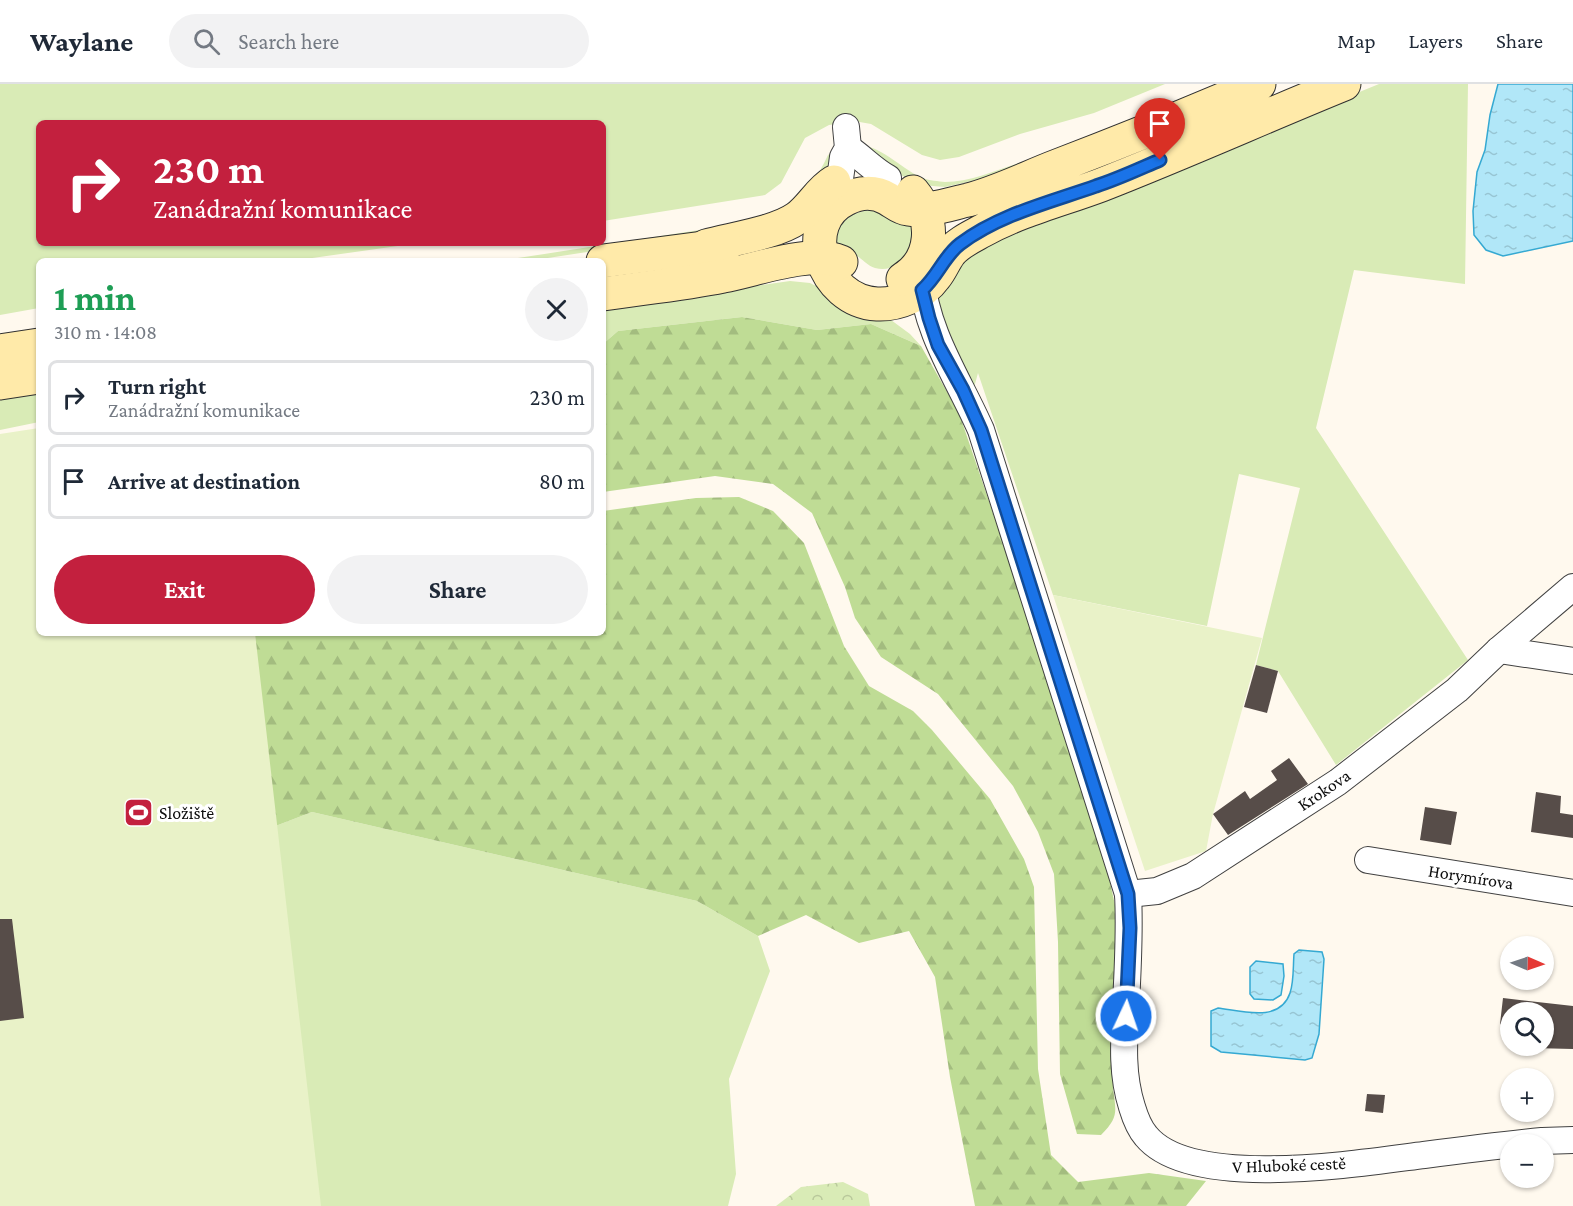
<!DOCTYPE html>
<meta charset="utf-8">
<style>
:root{--surface:#fff;--page:#f2f2f3;--text:#1f2937;--muted:#747a83;--line:#e0e1e3;--accent:#c3203e}
body{margin:0;font-family:"Crimson Pro",serif;background:var(--page);color:var(--text);height:100vh;display:flex;flex-direction:column;font-size:22px;white-space:nowrap}
*{box-sizing:border-box;margin:0}
p{font-size:20px;color:var(--muted)}
.icon{flex:none;width:33px;height:33px;fill:none;stroke:currentColor;stroke-width:2;stroke-linecap:round;stroke-linejoin:round}
.map{position:relative;flex:1;overflow:hidden}
.details{position:absolute;left:36px;top:174px;width:570px;height:378px;display:flex;flex-direction:column;background:var(--surface);border-radius:9px;box-shadow:0 2px 4px #0004}
.details>*{flex:none}
.banner{position:absolute;left:36px;top:36px;width:570px;height:126px;border-radius:9px;box-shadow:0 2px 4px #0004;background:#c3203e;color:#fff;overflow:hidden}
.needle{width:39px;rotate:92deg}
.fabs{position:absolute;left:1500px;top:852px;display:grid;gap:12px}
.fabs a{display:grid;place-items:center;width:54px;height:54px;border-radius:50%;background:var(--surface);box-shadow:0 2px 4px #0004;font-size:30px}
.pin{position:absolute;display:grid;place-items:center;width:51px;height:51px;color:#fff;margin:-62px -26px;border-radius:50% 50% 50% 0;rotate:-45deg;box-shadow:0 0 6px #0007}
.pin .icon{rotate:45deg}
.me{position:absolute;width:66px;margin:-33px;rotate:3deg;stroke-linejoin:round;filter:drop-shadow(0 0 4px #0008)}
.turn{display:flex;align-items:center;gap:21px;height:126px;padding:0 18px;font-size:27px}
.turn .icon{width:78px;height:78px;stroke-width:2.5}
.turn b{display:block;font-size:42px;line-height:51px}
.round{display:grid;place-items:center;flex:none;width:63px;height:63px;border-radius:32px;background:var(--page)}
.headline{display:flex;align-items:center;justify-content:space-between;height:102px;padding:0 18px}
h1{font-size:36px;font-weight:700;line-height:45px;color:#1e9e55}
.primary-button{display:flex;gap:12px;margin-top:auto;padding:12px 18px}
.primary-button a{flex:1;height:69px;border-radius:36px;background:var(--accent);color:#fff;font-size:24px;font-weight:700;line-height:69px;text-align:center}
.primary-button a+a{background:var(--page);color:var(--text)}
ul{padding:0;list-style:none}
li{display:flex;align-items:center;gap:18px;height:75px;margin:0 12px 9px;padding:0 6px;border:3px solid var(--line);border-radius:9px}
li div{flex:1}
li b{display:block;font-size:22px}
li em{font-style:normal}
header{display:flex;align-items:center;gap:36px;box-sizing:border-box;height:84px;padding:0 30px;background:var(--surface);border-bottom:2px solid var(--line)}
header strong{font-size:28px}
nav{display:flex;gap:33px;margin-inline-start:auto;font-size:21px}
.search{width:420px;height:54px;background:var(--page);display:flex;align-items:center;gap:15px;box-sizing:border-box;padding:0 21px;border-radius:33px;color:var(--muted);font-size:22px}
.map>svg:first-child{display:block}
.grass{fill:#d9ebb6}
.forest{fill:url(#forest-firs)}
.park{fill:url(#park-crowns)}
.pitch{fill:#e9f2c8}
.water{fill:url(#water-ripples);stroke:#35a9d2;stroke-width:1.5}
.building{fill:#574d49}
.lines{fill:none;stroke-linecap:round;stroke-linejoin:round}
.street-casing{stroke:#414141;stroke-width:28}
.secondary-casing{stroke:#303030;stroke-width:35}
.street{stroke:#fff;stroke-width:26}
.secondary{stroke:#ffeaa9;stroke-width:33}
.route-casing{stroke:#114b97;stroke-width:15}
.route{stroke:#1a73e8;stroke-width:10}
.labels{text-anchor:middle;dominant-baseline:central;stroke-width:6;stroke-linejoin:round;paint-order:stroke}
.street-label{font-size:18px;fill:#0e0e0e;stroke:#fff}
.poi-label{font-size:18px;fill:#0e0e0e;stroke:#fff;text-anchor:start}
</style>
<header>
<strong>Waylane</strong>
<div class="search"><svg class="icon" aria-label="search" viewBox="0 0 24 24"><circle cx="10" cy="10" r="6"/><path d="M15 15l6 6"/></svg>Search here</div>
<nav><a>Map</a><a>Layers</a><a>Share</a></nav>
</header>
<div class="map">
<svg width="1573" height="1122" viewBox="0 0 1573 1122">
<defs>
<pattern id="forest-firs" width="22" height="20" patternUnits="userSpaceOnUse" patternTransform="scale(1.5)"><rect width="22" height="20" fill="#bfdc95"/><path d="M5 1l3.5 6h-7zM16 11l3.5 6h-7z" fill="#a3bc7f"/></pattern>
<pattern id="park-crowns" width="20" height="18" patternUnits="userSpaceOnUse" patternTransform="scale(1.5)"><rect width="20" height="18" fill="#d9ebb6"/><path d="M2 6a3 3 0 1 1 6 0M12 15a3 3 0 1 1 6 0" fill="none" stroke="#b9c89b"/></pattern>
<pattern id="water-ripples" width="26" height="14" patternUnits="userSpaceOnUse" patternTransform="scale(1.5)"><rect width="26" height="14" fill="#b1e7f8"/><path d="M2 4q2-2 4 0t4 0M15 11q2-2 4 0t4 0" fill="none" stroke="#97c5d3"/></pattern>
</defs>
<rect width="100%" height="100%" fill="#fff9ee"/>
<g class="grass">
<path d="M 0,0 L 1165,0 L 1094,29 L 1020,50 L 959,73 L 940,76 L 922,71 L 871,40 L 854,37 L 829,41 L 805,54 L 781,99 L 765,111 L 603,137 L 603,39 L 39,39 L 39,159 L 419,159 L 291,177 L 39,177 L 39,224 L 0,231 Z"/>
<path d="M 1230,0 L 985,94 L 945,103 L 921,101 L 882,82 L 863,62 C 879,61 906,88 923,94 C 929,97 939,97 945,98 C 969,98 994,87 1016,80 C 1088,56 1159,27 1230,0 Z"/>
<path d="M 1379,0 L 1468,0 L 1465,200 L 1354,186 L 1316,344 L 1468,576 L 1336,681 L 1278,587 L 1256,581 L 1300,404 L 1239,390 L 1207,542 L 1053,511 L 978,289 L 972,311 L 933,214 L 963,170 Z"/>
<path d="M 831,69 C 826,97 800,127 773,137 C 764,140 754,142 745,144 L 528,177 L 499,177 L 764,136 C 771,133 779,131 785,127 C 805,114 818,92 828,71 Z"/>
<path d="M 869,126 L 911,137 C 916,158 903,191 875,184 C 868,182 862,175 856,171 C 850,166 842,164 835,161 C 837,140 848,129 869,126 Z"/>
<path d="M 790,197 L 810,199 L 873,231 L 891,236 L 910,250 L 921,262 L 871,240 L 817,246 L 742,233 L 618,247 L 603,260 L 603,224 Z"/>
<path d="M 39,309 L 39,338 L 0,346 L 0,315 Z"/>
<path d="M 312,728 L 697,817 L 758,852 L 770,887 L 729,995 L 736,1090 L 728,1122 L 0,1122 L 0,955 L 247,753 Z"/>
</g>
<g class="forest">
<path d="M 742,233 L 817,246 L 871,240 L 921,262 L 959,329 L 1095,729 L 1118,835 L 1113,1004 C 1116,1028 1119,1033 1101,1051 L 1077,1050 L 1060,990 L 1058,858 L 1054,790 L 1038,748 L 1013,702 L 938,610 L 881,573 L 855,534 L 845,503 L 812,429 L 773,400 L 715,392 L 603,408 L 603,260 L 618,247 Z"/>
<path d="M 739,413 L 773,427 L 804,459 L 844,562 L 869,602 L 913,627 L 932,646 L 990,715 L 1024,775 L 1034,803 L 1038,985 L 1051,1071 L 1078,1098 L 1149,1089 L 1206,1097 L 1186,1122 L 975,1122 L 950,993 L 935,893 L 909,847 L 859,859 L 806,831 L 758,852 L 697,817 L 312,728 L 247,753 L 187,549 L 603,549 L 603,427 L 696,414 Z"/>
</g>
<path class="park" d="M 843,1098 L 868,1110 L 870,1122 L 776,1122 L 801,1103 Z"/>
<g class="pitch">
<path d="M 39,344 L 39,549 L 255,549 L 321,1122 L 0,1122 L 0,350 Z"/>
<path d="M 1053,511 L 1262,554 L 1213,730 L 1206,767 L 1145,787 Z"/>
</g>
<g class="water">
<path d="M 1498,0 L 1573,0 L 1573,157 L 1503,172 L 1486,166 L 1474,151 L 1473,127 L 1477,88 L 1485,66 L 1490,31 Z"/>
<path d="M 1299,866 L 1322,868 L 1324,875 L 1319,950 L 1312,974 L 1305,976 L 1221,968 L 1211,962 L 1211,927 L 1218,924 C 1242,927 1280,939 1290,909 C 1294,898 1293,882 1294,870 Z"/>
<path d="M 1256,877 L 1283,880 L 1284,892 L 1281,911 L 1273,916 L 1254,915 L 1250,910 L 1250,883 Z"/>
</g>
<g class="building">
<path d="M 1256,581 L 1278,587 L 1267,629 L 1244,623 Z"/>
<path d="M 1289,674 L 1308,700 L 1228,751 L 1213,730 L 1245,707 L 1250,715 L 1277,696 L 1271,687 Z"/>
<path d="M 1536,708 L 1561,712 L 1560,729 L 1573,731 L 1573,754 L 1531,748 Z"/>
<path d="M 1425,723 L 1457,728 L 1451,761 L 1420,756 Z"/>
<path d="M 0,835 L 12,835 L 24,934 L 0,937 Z"/>
<path d="M 1503,914 L 1573,922 L 1573,965 L 1532,964 L 1532,962 L 1544,962 L 1544,928 L 1510,928 L 1510,944 L 1506,944 L 1500,940 Z"/>
<path d="M 1367,1010 L 1385,1011 L 1383,1029 L 1365,1027 Z"/>
</g>
<g class="lines">
<defs>
<g id="street">
<path d="M 848,64 C 863,74 872,85 888,94"/>
<path d="M 837,117 L 843,73 L 848,64 L 846,43"/>
<path d="M 921,191 C 926,249 958,294 981,346 L 1128,810 C 1130,847 1128,883 1126,919 C 1124,955 1121,989 1132,1023 C 1135,1033 1139,1044 1146,1052 C 1191,1107 1361,1079 1424,1071 C 1463,1066 1503,1061 1542,1057 L 1573,1056"/>
<path d="M 1499,566 L 1573,577"/>
<path d="M 1368,776 L 1573,809"/>
<path d="M 1128,810 L 1157,807 L 1193,792 L 1338,698 L 1457,606 L 1499,566 L 1573,503"/>
</g>
<g id="secondary">
<path d="M 1259,0 C 1192,29 1125,56 1057,82 C 1028,93 999,108 968,116 C 950,120 927,128 908,125 C 900,124 895,119 888,115 C 875,107 859,108 846,115 C 797,139 822,217 877,220 C 898,221 922,211 935,193 C 941,186 944,177 950,169 C 958,159 971,153 982,147 C 1020,126 1061,116 1101,101 C 1183,69 1263,33 1344,0"/>
<path d="M 706,162 C 731,155 776,149 797,134 C 811,124 819,107 834,98"/>
<path d="M 603,177 L 726,161"/>
<path d="M 903,195 C 934,176 936,135 913,108"/>
<path d="M 603,210 C 643,204 683,200 723,192 C 757,186 809,165 841,178"/>
<path d="M 0,267 L 39,261"/>
<path d="M 0,299 L 39,293"/>
</g>
</defs>
<use href="#street" class="street-casing"/>
<use href="#secondary" class="secondary-casing"/>
<use href="#street" class="street"/>
<use href="#secondary" class="secondary"/>
</g>
<g class="lines">
<defs>
<path id="route" d="M 1126,932 L 1130,844 L 1128,810 L 981,346 L 963,306 L 938,261 L 929,234 L 922,206 C 938,192 944,172 960,160 C 1000,130 1051,118 1096,102 C 1118,95 1139,85 1160,76"/>
</defs>
<use href="#route" class="route-casing"/>
<use href="#route" class="route"/>
</g>
<defs>
<symbol id="stadium-square" viewBox="-11 -11 22 22"><rect x="-9" y="-9" width="18" height="18" rx="4" fill="#c3203e" stroke="#fff"/><path d="M0-5a6.5 5 0 1 0 0 10a6.5 5 0 1 0 0-10ZM-3.5-1.8h7v3.6h-7Z" fill="#fff"/></symbol>
</defs>
<g fill-rule="evenodd">
<use href="#stadium-square" x="122" y="712" width="33" height="33"/>
</g>
<g class="labels">
<g class="street-label">
<text transform="translate(1324 706) rotate(-34)">Krokova</text>
<text transform="translate(1471 793) rotate(9)">Horymírova</text>
<text transform="translate(1289 1081) rotate(-2)">V Hluboké cestě</text>
</g>
<g class="poi-label">
<text x="159" y="729">Složiště</text>
</g>
</g>
</svg>
<div class="fabs">
<a><svg class="needle" viewBox="-14 -14 28 28"><path d="M0-13l5 13h-10z" fill="#e53935"/><path d="M0 13l5-13h-10z" fill="#747a83"/></svg></a>
<a><svg class="icon" aria-label="search" viewBox="0 0 24 24"><circle cx="10" cy="10" r="6"/><path d="M15 15l6 6"/></svg></a>
<a>+</a>
<a>−</a>
</div>
<div class="pin" style="left:1160px;top:76px;background:#d93025"><svg class="icon" aria-label="arrive" viewBox="0 0 24 24"><path d="M6 21V4h12l-3 4 3 4H6"/></svg></div>
<svg class="me" style="left:1126px;top:932px" viewBox="-20 -20 40 40"><circle r="17" fill="#1a73e8" stroke="#fff" stroke-width="3"/><path d="M0-11L8 9 0 5-8 9z" fill="#fff"/></svg>
<div class="banner">
<div class="turn"><svg class="icon" aria-label="right" viewBox="0 0 24 24"><path d="M7 20v-9h11M14 6l5 5-5 5"/></svg><div><b>230 m</b>Zanádražní komunikace</div></div>
</div>
<section class="details">
<div class="headline"><div><h1>1 min</h1><p>310 m · 14:08</p></div><a class="round"><svg class="icon" aria-label="close" viewBox="0 0 24 24"><path d="M6 6l12 12M18 6L6 18"/></svg></a></div>
<ul>
<li><svg class="icon" aria-label="right" viewBox="0 0 24 24"><path d="M7 20v-9h11M14 6l5 5-5 5"/></svg><div><b>Turn right</b><p>Zanádražní komunikace</p></div><em>230 m</em></li>
<li><svg class="icon" aria-label="arrive" viewBox="0 0 24 24"><path d="M6 21V4h12l-3 4 3 4H6"/></svg><div><b>Arrive at destination</b></div><em>80 m</em></li>
</ul>
<div class="primary-button"><a>Exit</a><a>Share</a></div>
</section>
</div>
